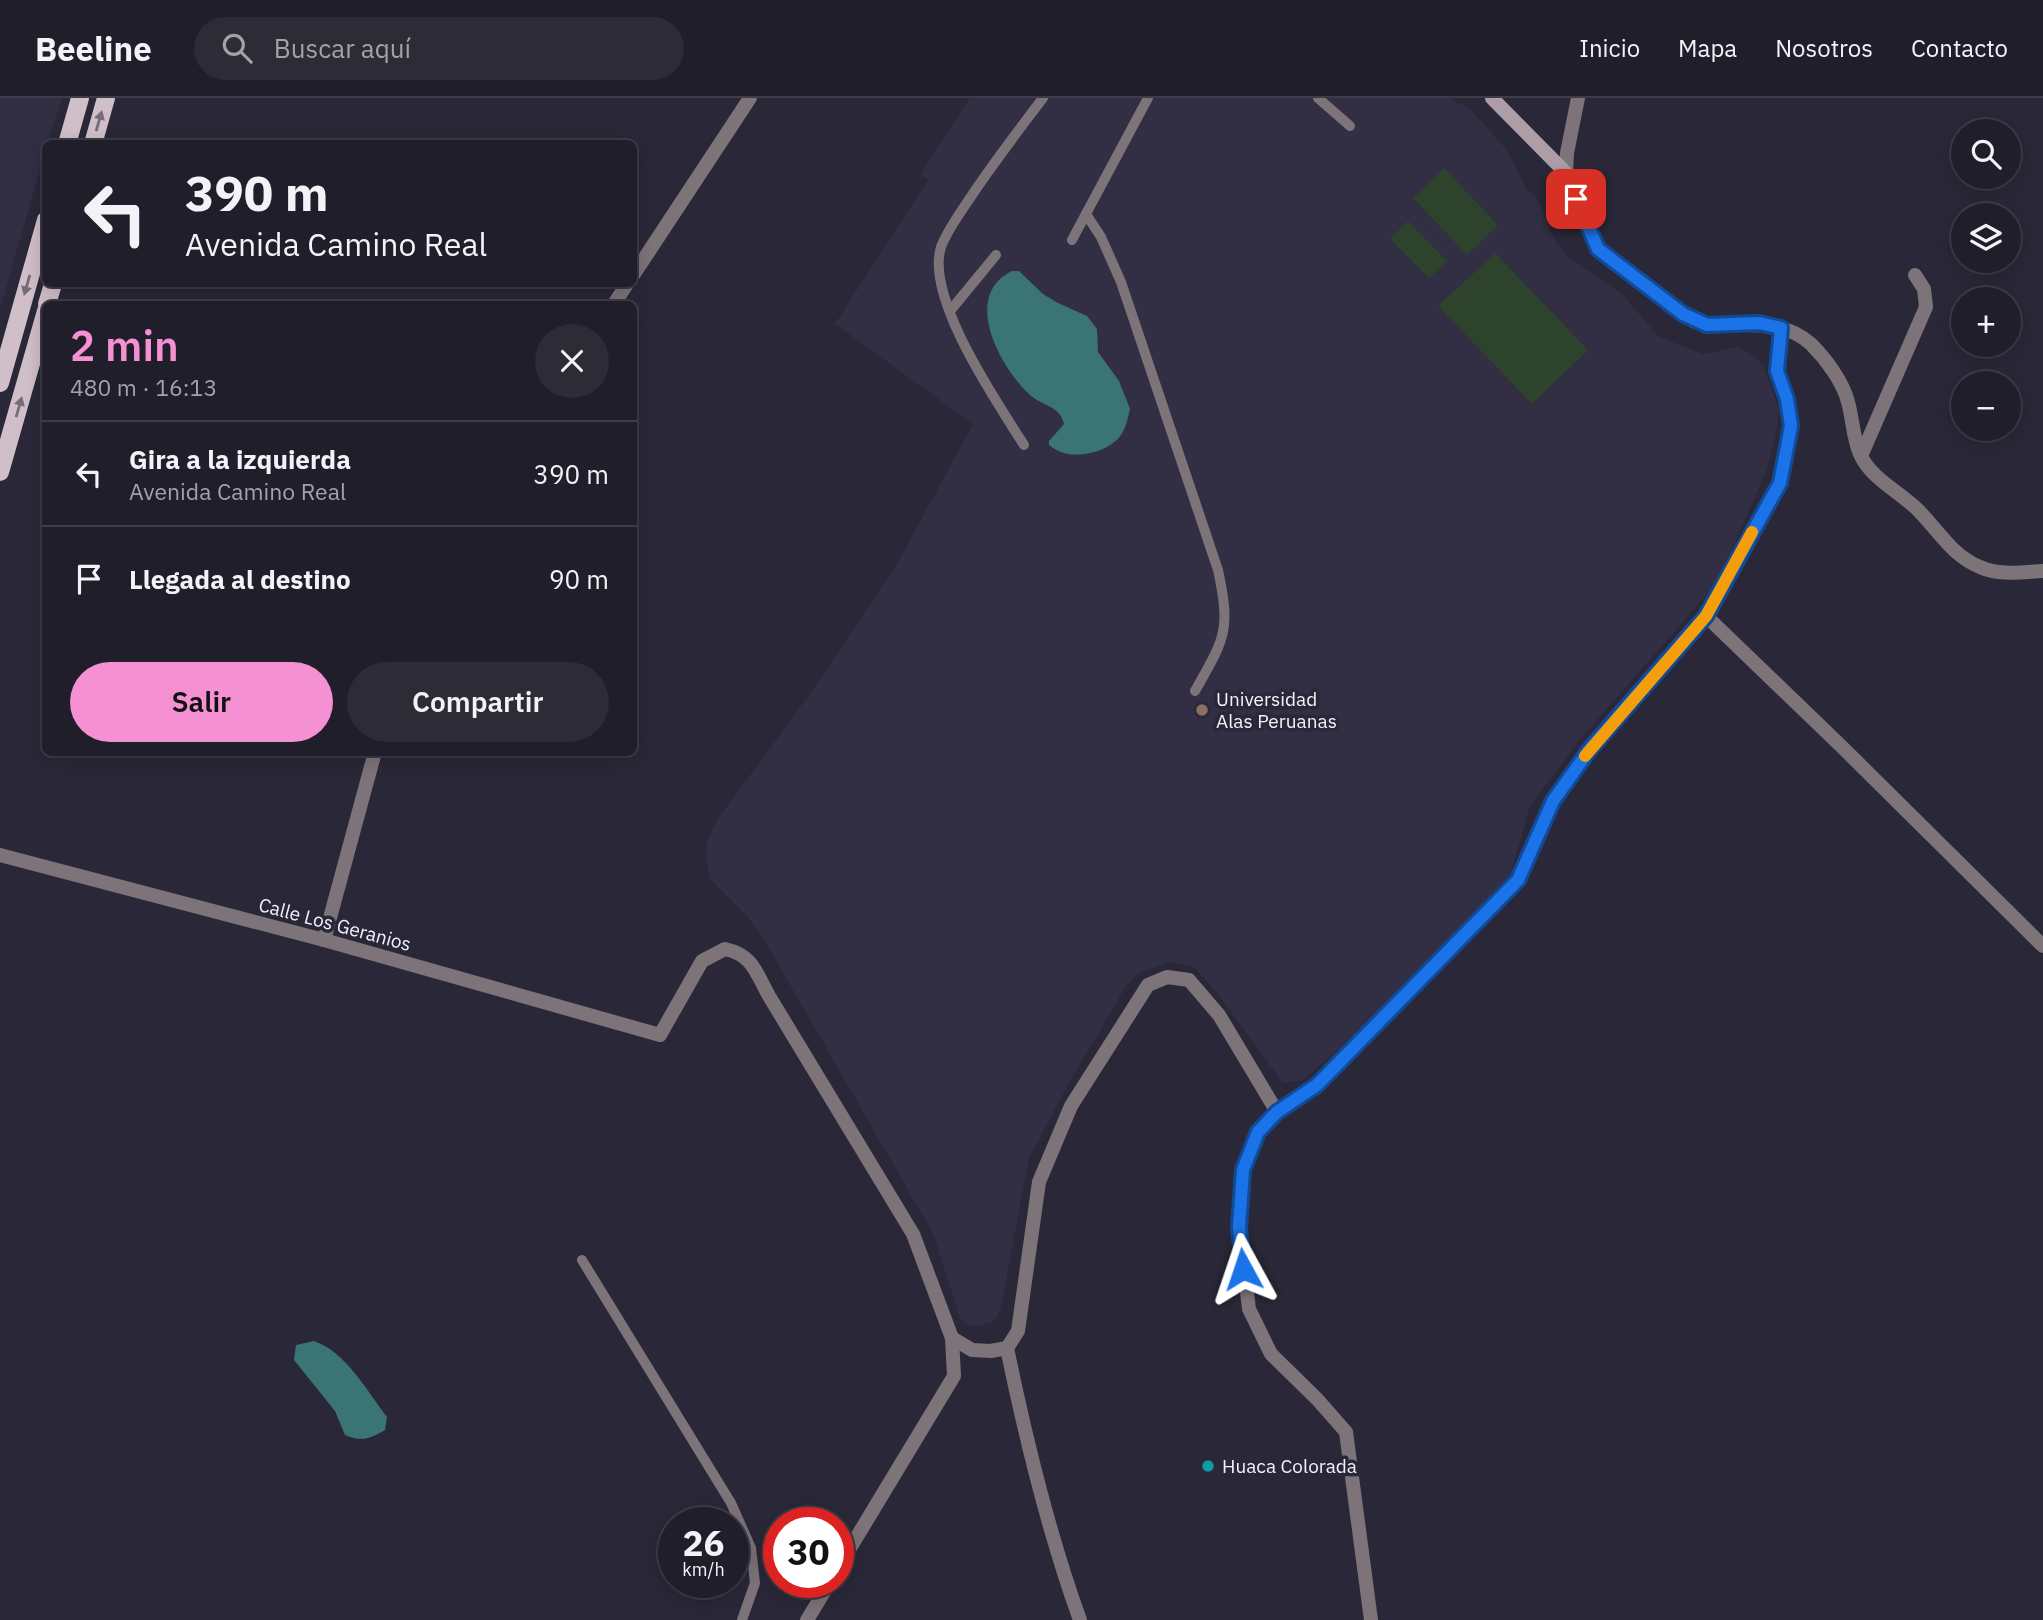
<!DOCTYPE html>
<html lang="es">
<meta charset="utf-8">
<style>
:root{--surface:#201e2a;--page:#2d2b36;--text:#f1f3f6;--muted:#a2a2a8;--line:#3d3c47;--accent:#f591d2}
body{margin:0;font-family:"IBM Plex Sans",sans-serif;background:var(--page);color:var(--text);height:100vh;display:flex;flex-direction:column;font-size:26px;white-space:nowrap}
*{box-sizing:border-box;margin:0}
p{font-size:23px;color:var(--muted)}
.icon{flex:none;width:38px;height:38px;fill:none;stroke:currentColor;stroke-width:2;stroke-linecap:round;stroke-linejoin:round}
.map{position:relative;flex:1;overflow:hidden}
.sheet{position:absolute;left:42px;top:203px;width:595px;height:455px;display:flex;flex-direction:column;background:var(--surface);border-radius:10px;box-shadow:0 4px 18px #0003,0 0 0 2px var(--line)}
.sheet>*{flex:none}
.guide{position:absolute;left:42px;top:42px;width:595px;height:147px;border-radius:10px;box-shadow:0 4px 18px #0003,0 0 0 2px var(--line);background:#201e2a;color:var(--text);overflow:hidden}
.controls{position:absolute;left:1951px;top:21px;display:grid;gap:14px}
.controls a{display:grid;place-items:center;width:70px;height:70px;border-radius:50%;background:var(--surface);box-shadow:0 4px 18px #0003,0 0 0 2px var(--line);font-size:35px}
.speed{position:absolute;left:658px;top:1409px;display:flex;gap:14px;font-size:35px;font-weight:700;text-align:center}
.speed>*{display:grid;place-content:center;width:91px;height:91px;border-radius:50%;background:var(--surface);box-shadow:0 4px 18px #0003,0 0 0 2px var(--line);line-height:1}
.speed small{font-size:18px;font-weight:400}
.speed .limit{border:10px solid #d22;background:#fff;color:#111}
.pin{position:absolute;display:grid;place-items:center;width:60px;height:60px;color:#fff;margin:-30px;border-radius:14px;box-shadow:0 4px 10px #0006}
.me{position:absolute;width:77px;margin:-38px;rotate:355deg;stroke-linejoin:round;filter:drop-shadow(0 0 5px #0008)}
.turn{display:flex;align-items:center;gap:24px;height:147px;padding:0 28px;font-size:32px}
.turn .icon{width:91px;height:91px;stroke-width:2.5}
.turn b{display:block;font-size:49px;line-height:60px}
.round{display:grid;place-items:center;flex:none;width:74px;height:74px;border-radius:37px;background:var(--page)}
.summary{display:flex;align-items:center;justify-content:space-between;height:119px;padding:0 28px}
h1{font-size:42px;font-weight:600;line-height:52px;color:var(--accent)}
.cta{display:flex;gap:14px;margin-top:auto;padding:14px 28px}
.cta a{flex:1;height:80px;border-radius:42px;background:var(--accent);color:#111;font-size:28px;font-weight:600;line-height:80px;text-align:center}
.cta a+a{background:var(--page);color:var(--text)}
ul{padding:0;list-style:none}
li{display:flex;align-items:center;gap:21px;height:105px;padding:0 28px;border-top:2px solid var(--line)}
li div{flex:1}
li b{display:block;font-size:26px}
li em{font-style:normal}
header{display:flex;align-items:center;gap:42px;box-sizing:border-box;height:98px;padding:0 35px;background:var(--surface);border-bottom:2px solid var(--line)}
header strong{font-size:33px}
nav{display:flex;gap:38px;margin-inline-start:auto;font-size:24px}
.search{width:490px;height:63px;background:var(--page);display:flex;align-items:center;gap:18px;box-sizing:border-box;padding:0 24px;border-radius:38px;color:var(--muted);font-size:26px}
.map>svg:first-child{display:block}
.built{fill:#322e44}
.green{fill:#2e432b}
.water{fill:#3a7474}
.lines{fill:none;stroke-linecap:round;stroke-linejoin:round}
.lane{stroke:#7d7479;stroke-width:10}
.street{stroke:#7d7479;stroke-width:14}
.secondary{stroke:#ac9da6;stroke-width:14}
.primary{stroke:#d0bec8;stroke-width:18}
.oneway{fill:#756c79}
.route-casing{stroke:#114b97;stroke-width:18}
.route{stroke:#1a73e8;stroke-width:12}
.slow{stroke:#f59e0b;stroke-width:12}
.education-dot{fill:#8d6e63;stroke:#2a2838;stroke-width:2.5}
.culture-dot{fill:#0f9aa8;stroke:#2a2838;stroke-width:2.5}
.labels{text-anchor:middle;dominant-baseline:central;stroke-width:7;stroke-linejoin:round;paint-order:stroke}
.poi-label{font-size:19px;fill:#f2f1fc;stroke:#2a2838;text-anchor:start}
.street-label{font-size:19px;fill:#f2f1fc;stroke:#2a2838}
</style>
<header>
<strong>Beeline</strong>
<div class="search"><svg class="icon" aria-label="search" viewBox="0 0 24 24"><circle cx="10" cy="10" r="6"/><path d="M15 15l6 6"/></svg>Buscar aquí</div>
<nav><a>Inicio</a><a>Mapa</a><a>Nosotros</a><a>Contacto</a></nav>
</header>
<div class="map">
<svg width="2043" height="1522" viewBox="0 0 2043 1522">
<rect width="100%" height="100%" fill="#2a2838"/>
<g class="built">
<path d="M 0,0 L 62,0 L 48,45 L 46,46 L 45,55 L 0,210 Z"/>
<path d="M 970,0 L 1452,0 L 1457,5 L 1468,9 L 1507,52 L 1527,92 L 1535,99 L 1541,109 L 1554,141 L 1568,159 L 1622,196 L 1659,239 L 1703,256 L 1739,249 L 1754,258 L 1764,269 L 1779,311 L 1775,341 L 1765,376 L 1717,485 L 1582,639 L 1530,708 L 1508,786 L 1385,911 L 1303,982 L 1283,985 L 1218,896 L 1194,869 L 1170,864 L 1137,876 L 1126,888 L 1070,983 L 1029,1060 L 1001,1209 L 997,1219 L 991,1224 L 976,1228 L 967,1226 L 960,1221 L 934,1137 L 766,845 L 748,819 L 710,781 L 706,756 L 708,742 L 717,722 L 818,585 L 897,466 L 973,326 L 835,226 L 928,82 L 920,76 Z"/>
</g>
<g class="green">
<path d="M 1444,70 L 1498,127 L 1467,157 L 1413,100 Z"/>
<path d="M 1408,123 L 1447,163 L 1429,180 L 1390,141 Z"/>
<path d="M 1495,155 L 1588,252 L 1532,306 L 1438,208 Z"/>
</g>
<g class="water">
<path d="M 1012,173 L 1019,173 L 1043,196 L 1058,205 L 1087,218 L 1097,231 L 1098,254 L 1119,283 L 1130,311 C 1128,319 1126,330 1121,337 C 1110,353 1081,360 1064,355 C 1059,354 1053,350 1049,347 L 1049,343 L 1064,326 C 1060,307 1041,308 1029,296 C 1000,269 961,198 1012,173 Z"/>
<path d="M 314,1243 C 346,1254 367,1293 387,1319 L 385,1332 C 370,1341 361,1344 345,1337 L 335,1313 L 294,1262 L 296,1247 Z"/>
</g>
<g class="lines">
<g class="lane">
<path d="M 1318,0 L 1350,28"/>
<path d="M 1086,116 L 1101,139 L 1121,184 L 1218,472 C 1231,533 1225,540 1195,593"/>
<path d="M 1072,142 L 1148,0"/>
<path d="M 950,213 L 996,157"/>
<path d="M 1024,347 C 997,304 925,200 941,149 C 947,133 958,118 968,103 C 991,68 1017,34 1043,0"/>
<path d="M 582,1162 L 731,1405 L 751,1450 L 755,1485 L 742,1522"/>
</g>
<g class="street">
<path d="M 1578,0 L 1567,55 L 1566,75 L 1598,151 L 1693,223 C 1733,235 1775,214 1811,246 C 1826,261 1843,284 1848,304 C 1853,322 1853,340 1860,356 C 1871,381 1899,393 1918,412 C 1938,432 1952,458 1980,469 C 2000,478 2022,474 2043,473"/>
<path d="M 634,176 L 750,0"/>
<path d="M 614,206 L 627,186"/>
<path d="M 1861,358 L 1926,209 L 1924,191 L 1915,177"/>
<path d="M 1706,518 L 1839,646 L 2043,848"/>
<path d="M 0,757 L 324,842 L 660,937 L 702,863 L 725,851 C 753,857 756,875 769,898 L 913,1136 L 952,1240 L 972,1252 L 991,1253 L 1007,1250 L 1018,1233 L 1039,1084 L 1071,1008 L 1148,887 L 1167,879 L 1189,882 L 1219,917 L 1277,1014"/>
<path d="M 324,842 L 375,654"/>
<path d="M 1007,1250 C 1026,1342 1048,1434 1080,1522"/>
<path d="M 838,1470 L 954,1278 L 952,1240"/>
<path d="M 807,1522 L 830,1484"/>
<path d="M 1371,1522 L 1346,1334 L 1317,1301 L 1271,1256 L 1249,1211 L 1239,1129 L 1243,1072 L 1258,1034 L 1277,1014 L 1317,987 L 1518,782 L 1554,703 L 1590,651 L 1706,518 L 1780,385 L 1791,328 L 1787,301 L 1777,273 L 1781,230"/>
</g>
<path class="secondary" d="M 1492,0 L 1566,75"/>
<g class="primary">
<path d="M 67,46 L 80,0"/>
<path d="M 93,46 L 106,0"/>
<path d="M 47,206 L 53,186"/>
<path d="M 0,285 L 46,122"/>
<path d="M 0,374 L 46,213"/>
</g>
</g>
<defs><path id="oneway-solid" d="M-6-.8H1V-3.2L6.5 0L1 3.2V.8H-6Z" transform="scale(1.75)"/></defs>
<g class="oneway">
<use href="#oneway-solid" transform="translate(99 23) rotate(-74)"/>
<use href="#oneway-solid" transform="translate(27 187) rotate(106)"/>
<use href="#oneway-solid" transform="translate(19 309) rotate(-74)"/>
</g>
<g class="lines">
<defs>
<path id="route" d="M 1243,1171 L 1239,1129 L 1243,1072 L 1258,1034 L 1277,1014 L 1317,987 L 1518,782 L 1553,703 L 1590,651 L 1706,518 L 1780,385 L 1791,328 L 1787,301 L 1777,273 L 1781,230 L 1759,225 L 1707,227 L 1683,216 L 1598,151 L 1576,101"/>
</defs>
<use href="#route" class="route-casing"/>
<use href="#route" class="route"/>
<path class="slow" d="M 1585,658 L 1706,518 L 1752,434"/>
</g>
<circle class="education-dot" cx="1202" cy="612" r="7"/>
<circle class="culture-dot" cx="1208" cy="1368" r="7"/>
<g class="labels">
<g class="poi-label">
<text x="1216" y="601">Universidad<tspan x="1216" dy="22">Alas Peruanas</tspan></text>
<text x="1222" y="1368">Huaca Colorada</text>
</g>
<g class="street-label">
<text transform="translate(335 826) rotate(15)">Calle Los Geranios</text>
</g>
</g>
</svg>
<div class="controls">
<a><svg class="icon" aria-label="search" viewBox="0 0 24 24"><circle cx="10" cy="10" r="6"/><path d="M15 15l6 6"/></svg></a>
<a><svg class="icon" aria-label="layers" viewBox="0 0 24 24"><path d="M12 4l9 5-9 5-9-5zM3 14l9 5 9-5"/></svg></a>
<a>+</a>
<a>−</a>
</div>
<div class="speed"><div>26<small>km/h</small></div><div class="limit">30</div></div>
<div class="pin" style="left:1576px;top:101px;background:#d93025"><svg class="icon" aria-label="arrive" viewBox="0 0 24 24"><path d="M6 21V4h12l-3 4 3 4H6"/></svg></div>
<svg class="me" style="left:1243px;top:1171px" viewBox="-20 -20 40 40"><path d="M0-17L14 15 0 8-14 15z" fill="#1a73e8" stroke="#fff" stroke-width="4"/></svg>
<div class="guide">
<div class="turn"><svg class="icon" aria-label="left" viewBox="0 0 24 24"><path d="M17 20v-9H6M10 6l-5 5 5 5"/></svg><div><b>390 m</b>Avenida Camino Real</div></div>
</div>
<section class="sheet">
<div class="summary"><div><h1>2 min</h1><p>480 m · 16:13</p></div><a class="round"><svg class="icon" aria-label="close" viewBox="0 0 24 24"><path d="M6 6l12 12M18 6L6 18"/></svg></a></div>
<ul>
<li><svg class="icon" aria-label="left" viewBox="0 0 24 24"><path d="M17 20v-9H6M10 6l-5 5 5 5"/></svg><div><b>Gira a la izquierda</b><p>Avenida Camino Real</p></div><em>390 m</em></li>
<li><svg class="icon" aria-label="arrive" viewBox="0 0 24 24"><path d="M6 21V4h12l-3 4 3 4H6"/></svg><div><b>Llegada al destino</b></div><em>90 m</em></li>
</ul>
<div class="cta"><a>Salir</a><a>Compartir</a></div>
</section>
</div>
